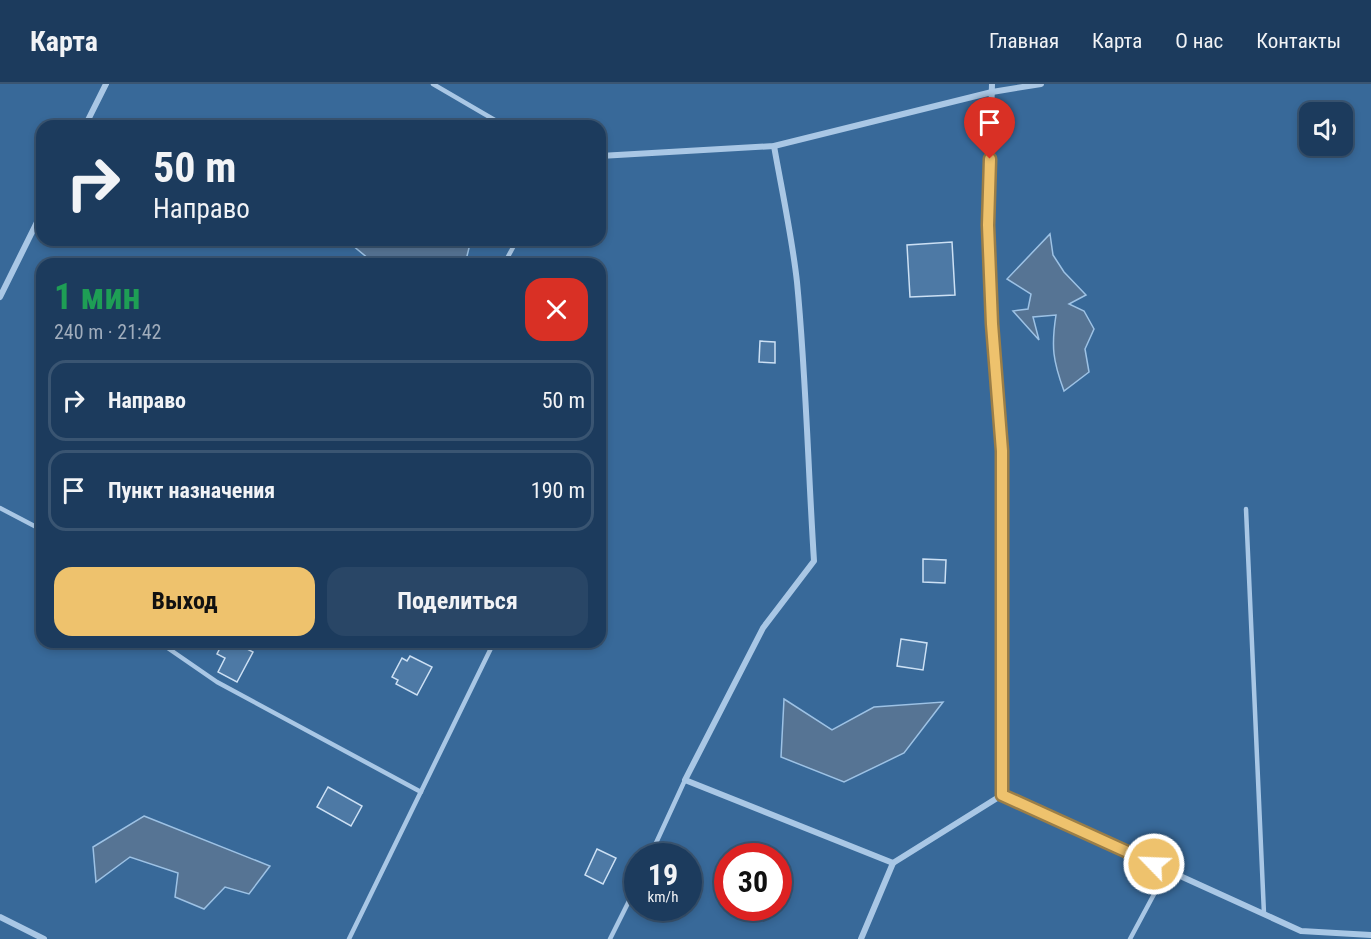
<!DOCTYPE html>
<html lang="ru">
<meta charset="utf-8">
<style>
:root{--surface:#1c3b5d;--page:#294666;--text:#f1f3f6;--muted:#a0adbc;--line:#3a5572;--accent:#eec26d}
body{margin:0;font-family:"Roboto Condensed",sans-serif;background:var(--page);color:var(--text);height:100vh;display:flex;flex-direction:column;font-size:22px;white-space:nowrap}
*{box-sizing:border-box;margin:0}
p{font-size:20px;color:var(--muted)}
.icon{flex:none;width:33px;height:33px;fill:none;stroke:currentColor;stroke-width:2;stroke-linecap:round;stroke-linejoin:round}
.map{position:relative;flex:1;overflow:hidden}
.side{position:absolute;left:36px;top:174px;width:570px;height:390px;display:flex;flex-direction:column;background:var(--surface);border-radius:18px;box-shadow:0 3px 9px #0003,0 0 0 2px var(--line)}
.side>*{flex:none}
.top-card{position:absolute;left:36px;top:36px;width:570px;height:126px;border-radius:18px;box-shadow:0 3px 9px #0003,0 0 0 2px var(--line);background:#1c3b5d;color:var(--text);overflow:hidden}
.controls{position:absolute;left:1299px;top:18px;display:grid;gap:12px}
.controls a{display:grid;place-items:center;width:54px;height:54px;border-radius:12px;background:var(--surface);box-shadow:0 3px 9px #0003,0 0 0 2px var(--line);font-size:30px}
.speed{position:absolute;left:624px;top:759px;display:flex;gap:12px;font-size:30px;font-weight:700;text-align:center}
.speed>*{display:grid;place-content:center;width:78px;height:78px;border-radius:50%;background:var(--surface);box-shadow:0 3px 9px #0003,0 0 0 2px var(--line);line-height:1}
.speed small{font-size:15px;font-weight:400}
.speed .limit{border:9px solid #d22;background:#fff;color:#111}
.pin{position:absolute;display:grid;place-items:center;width:51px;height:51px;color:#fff;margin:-62px -26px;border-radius:50% 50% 50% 0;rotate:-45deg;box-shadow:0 0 6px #0007}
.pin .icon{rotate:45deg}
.me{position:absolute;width:66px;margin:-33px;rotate:294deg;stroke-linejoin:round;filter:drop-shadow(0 0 4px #0008)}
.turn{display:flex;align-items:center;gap:21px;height:126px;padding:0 18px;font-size:27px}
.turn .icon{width:78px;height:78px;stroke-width:2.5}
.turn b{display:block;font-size:42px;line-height:51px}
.round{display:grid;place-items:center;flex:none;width:63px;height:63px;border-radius:18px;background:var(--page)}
.headline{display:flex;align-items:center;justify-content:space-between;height:102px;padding:0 18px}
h1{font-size:36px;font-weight:700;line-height:45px;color:#1e9e55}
.button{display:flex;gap:12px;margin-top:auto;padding:12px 18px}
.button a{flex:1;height:69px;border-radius:18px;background:var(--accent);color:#111;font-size:24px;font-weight:700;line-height:69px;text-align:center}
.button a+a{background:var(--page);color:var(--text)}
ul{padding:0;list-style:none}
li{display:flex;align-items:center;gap:18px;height:81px;margin:0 12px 9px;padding:0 6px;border:3px solid var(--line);border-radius:18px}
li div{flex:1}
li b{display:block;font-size:22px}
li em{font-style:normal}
header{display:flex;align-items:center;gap:36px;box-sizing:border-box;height:84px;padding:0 30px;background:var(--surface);border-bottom:2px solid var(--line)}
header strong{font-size:28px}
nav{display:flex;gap:33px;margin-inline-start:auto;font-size:21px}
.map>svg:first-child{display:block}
.green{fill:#386999;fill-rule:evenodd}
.water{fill:#567494;stroke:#9dc2e5;stroke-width:1.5}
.building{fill:#4d79a5;stroke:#cce0f4;stroke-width:1.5}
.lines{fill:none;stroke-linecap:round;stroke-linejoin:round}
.lane{stroke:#a9c7e5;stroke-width:4.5}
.street{stroke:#a9c7e5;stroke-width:6}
.route-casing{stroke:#9b7e47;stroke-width:15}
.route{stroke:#eec26d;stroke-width:10}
</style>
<header>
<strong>Карта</strong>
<nav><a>Главная</a><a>Карта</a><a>О нас</a><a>Контакты</a></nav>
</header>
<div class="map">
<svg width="1371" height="855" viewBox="0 0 1371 855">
<rect width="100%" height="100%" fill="#254f7c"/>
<path class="green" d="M 0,0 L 1371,0 L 1371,855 L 0,855 ZM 1310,28 L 1342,28 L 1342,62 L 1310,62 ZM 42,42 L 600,42 L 600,156 L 42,156 ZM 42,180 L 600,180 L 600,558 L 42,558 ZM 638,772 L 688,772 L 688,824 L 638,824 ZM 728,772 L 778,772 L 778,824 L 728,824 Z"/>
<g class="water">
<path d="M 1050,150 L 1053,171 L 1064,188 L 1086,211 L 1069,220 L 1084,227 L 1094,245 L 1085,265 L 1089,288 L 1064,307 C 1053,277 1051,263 1056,231 L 1033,233 L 1039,256 L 1013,227 L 1028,225 L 1031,210 L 1007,195 Z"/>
<path d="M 346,156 L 471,156 L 465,180 L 375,180 Z"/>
<path d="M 784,615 L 832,646 L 874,623 L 943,618 L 904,669 L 844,698 L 781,673 Z"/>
<path d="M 144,732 L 270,782 L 249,810 L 225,803 L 204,825 L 175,813 L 178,789 L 130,773 L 96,798 L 93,763 Z"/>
</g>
<g class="building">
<path d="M 952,158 L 955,211 L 910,213 L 907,161 Z"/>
<path d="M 760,257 L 775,258 L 775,279 L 759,278 Z"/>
<path d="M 923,475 L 946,476 L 945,499 L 923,498 Z"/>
<path d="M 901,555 L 927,559 L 923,586 L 897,582 Z"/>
<path d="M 223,558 L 234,558 L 253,568 L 237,598 L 218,588 L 225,574 L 217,570 Z"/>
<path d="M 410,572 L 432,583 L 417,611 L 396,600 L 398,596 L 392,593 L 402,574 L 407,577 Z"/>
<path d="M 328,703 L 362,722 L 351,742 L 317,723 Z"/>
<path d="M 597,765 L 616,774 L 603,800 L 585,791 Z"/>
</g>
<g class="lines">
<g class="lane">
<path d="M 433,0 L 505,42"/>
<path d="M 504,180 L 517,156"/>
<path d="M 0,424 L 42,446"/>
<path d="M 1246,425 L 1264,830"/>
<path d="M 159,558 L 217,598 L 421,708"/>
<path d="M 650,772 L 685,696"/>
<path d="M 349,855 L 494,558"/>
<path d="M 610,855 L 638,799"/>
<path d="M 1130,855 L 1167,786"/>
</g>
<g class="street">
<path d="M 992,0 L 988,141 L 992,240 L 1002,367 L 1002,711"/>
<path d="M 85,42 L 106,0"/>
<path d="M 774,62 C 782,107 792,153 797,198 C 806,291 808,384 814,477 L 763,544 L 685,696 L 893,779 L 861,855"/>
<path d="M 600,72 L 774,62 L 992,8 L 1041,0"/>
<path d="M 0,213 L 42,128"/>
<path d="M 893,779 L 1002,711 L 1301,847 L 1371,851"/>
<path d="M 0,833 L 44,855"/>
</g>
</g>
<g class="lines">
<defs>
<path id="route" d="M 990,75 L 988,141 L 992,240 L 1002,367 L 1002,711 L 1154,780"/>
</defs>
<use href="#route" class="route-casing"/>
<use href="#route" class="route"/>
</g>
</svg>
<div class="controls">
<a><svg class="icon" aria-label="sound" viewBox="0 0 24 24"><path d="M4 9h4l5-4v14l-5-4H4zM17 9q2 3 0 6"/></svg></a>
</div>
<div class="speed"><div>19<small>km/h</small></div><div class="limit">30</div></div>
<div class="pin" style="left:990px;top:75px;background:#d93025"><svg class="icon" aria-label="arrive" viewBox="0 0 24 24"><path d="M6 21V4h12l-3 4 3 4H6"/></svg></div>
<svg class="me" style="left:1154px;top:780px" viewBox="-20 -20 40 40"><circle r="17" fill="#eec26d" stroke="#fff" stroke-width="3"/><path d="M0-11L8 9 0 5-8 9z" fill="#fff"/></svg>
<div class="top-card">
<div class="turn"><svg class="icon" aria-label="right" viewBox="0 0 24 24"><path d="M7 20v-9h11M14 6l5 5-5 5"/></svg><div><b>50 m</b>Направо</div></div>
</div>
<section class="side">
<div class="headline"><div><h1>1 мин</h1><p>240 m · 21:42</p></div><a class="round" style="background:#d93025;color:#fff"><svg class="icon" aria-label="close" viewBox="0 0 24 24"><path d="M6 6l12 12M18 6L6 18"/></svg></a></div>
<ul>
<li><svg class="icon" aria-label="right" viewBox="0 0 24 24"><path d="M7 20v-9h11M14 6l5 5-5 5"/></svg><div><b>Направо</b></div><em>50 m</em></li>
<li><svg class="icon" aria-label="arrive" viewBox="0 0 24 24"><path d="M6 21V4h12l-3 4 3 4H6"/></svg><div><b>Пункт назначения</b></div><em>190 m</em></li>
</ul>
<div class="button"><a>Выход</a><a>Поделиться</a></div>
</section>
</div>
